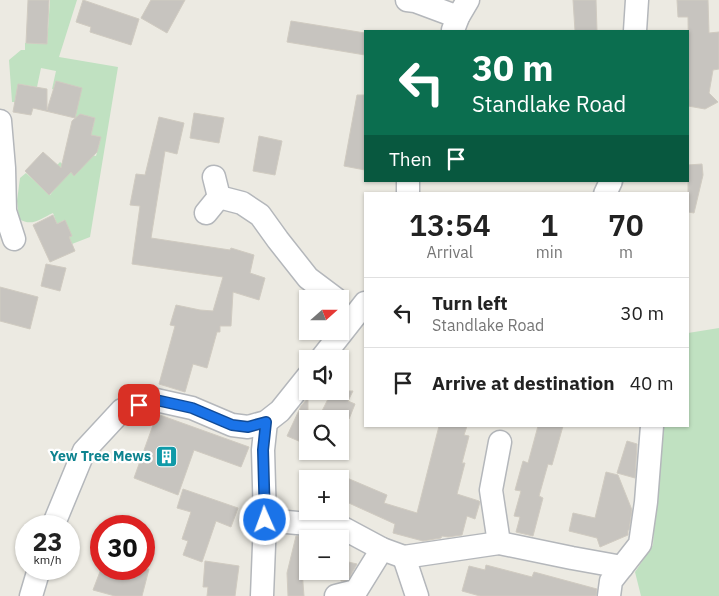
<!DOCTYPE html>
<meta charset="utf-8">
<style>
:root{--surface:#fff;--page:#f6f6f6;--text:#222;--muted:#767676;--line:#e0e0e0}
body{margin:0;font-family:"IBM Plex Sans",sans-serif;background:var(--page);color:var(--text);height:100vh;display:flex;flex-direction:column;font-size:19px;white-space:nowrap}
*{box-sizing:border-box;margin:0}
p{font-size:16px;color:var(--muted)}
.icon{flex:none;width:28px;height:28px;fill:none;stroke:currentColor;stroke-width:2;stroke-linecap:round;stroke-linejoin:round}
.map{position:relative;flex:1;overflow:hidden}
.drawer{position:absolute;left:364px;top:192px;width:325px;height:235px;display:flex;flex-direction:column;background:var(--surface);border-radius:0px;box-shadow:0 1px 4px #0004}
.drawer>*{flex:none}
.hud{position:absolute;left:364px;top:30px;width:325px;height:152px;border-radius:0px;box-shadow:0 1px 4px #0004;background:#0b6e4f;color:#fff;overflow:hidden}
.needle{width:32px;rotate:69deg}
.buttons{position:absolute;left:299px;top:290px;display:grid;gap:10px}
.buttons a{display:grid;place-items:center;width:50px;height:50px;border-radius:0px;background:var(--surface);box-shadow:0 1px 4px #0004;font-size:25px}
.speed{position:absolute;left:15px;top:515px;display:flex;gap:10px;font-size:25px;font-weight:700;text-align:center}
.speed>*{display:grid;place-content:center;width:65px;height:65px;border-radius:50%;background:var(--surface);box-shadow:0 1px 4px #0004;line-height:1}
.speed small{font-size:12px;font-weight:400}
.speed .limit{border:8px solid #d22;background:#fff;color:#111}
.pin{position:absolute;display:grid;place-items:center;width:42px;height:42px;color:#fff;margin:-21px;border-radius:10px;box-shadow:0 2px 8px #0006}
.me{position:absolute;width:55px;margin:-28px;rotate:358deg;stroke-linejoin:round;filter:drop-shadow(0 0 4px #0008)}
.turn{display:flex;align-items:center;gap:18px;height:105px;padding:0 25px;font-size:22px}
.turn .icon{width:65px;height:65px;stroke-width:2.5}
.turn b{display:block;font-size:35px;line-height:42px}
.then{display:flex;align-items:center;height:48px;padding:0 25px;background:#0003;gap:10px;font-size:19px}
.eta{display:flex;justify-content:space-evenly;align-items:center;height:85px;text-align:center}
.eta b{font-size:30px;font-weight:600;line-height:35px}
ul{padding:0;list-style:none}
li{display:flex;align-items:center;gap:15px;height:70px;padding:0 25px;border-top:1px solid var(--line)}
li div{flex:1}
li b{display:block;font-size:19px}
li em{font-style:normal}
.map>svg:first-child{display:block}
.green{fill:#c0e1c1}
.building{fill:#c7c4bf;stroke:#d0cbc1}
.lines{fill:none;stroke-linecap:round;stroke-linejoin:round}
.minor-casing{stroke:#b4b7bb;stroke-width:25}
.minor{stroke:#fff;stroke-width:22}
.route-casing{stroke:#114b97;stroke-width:12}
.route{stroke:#1a73e8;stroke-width:9}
.labels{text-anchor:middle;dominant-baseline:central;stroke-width:4.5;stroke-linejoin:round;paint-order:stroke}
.culture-label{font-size:14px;font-weight:bold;fill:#0d838f;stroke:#fff;text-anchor:end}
</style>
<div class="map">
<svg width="719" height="596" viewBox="0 0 719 596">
<rect width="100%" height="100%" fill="#eceae2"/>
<g class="green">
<path d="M 50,0 L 77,0 L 59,57 L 118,67 L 90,237 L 72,244 L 69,237 L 72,236 L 64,220 L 57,224 L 53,213 C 40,219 32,227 19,219 L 17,201 L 20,178 L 26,173 L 50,195 L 57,186 L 47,176 L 60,162 L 74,175 L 75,151 L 96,156 L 101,137 L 91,135 L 95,118 L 80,114 L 78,119 L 75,118 L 81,88 L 69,85 L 66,93 L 52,89 L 56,71 L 41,68 L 37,87 L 19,84 L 15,102 L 12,102 L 9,60 L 21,50 L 25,50 L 25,43 L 47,44 Z"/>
<path d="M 719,328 L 719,596 L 641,596 L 635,572 L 653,545 L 658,459 L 663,426 L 688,426 L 688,333 Z"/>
</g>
<g class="building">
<path d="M 28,0 L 49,0 L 47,44 L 26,43 Z"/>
<path d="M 83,0 L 139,19 L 131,45 L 90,32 L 91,27 L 76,22 Z"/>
<path d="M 151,0 L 185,0 L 167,33 L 141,18 Z"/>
<path d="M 573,0 L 596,0 L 597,31 L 575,31 Z"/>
<path d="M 677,0 L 708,0 L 709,33 L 719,32 L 719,69 L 713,70 L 709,93 L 718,102 L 705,109 L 688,106 L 688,89 L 689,89 L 688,17 L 678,17 Z"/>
<path d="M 291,21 L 365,33 L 365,55 L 287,42 Z"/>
<path d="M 56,81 L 82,88 L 75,118 L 33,108 L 31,115 L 13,112 L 18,84 L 47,89 L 47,110 Z"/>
<path d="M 357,95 L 365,95 L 365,170 L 344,166 Z"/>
<path d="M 194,113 L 224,118 L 219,143 L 190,138 Z"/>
<path d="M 80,114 L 95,118 L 91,135 L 101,137 L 97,152 L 74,176 L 71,172 L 49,195 L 25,171 L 43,152 L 61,168 L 72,121 Z"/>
<path d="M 159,117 L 184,123 L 177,154 L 165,151 L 151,238 L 230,250 L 231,248 L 254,255 L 250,273 L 265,278 L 259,300 L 233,292 L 231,326 L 220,326 L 220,332 L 217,332 L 207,368 L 193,364 L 185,392 L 159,384 L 175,326 L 170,325 L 176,305 L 200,310 L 213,311 L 223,277 L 132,264 L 140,206 L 130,205 L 136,174 L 145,175 Z"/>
<path d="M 259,136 L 282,141 L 275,175 L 253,171 Z"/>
<path d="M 702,164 L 703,175 L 694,213 L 688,212 L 688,165 Z"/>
<path d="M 53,215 L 57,224 L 65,220 L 72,236 L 69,237 L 75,251 L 50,262 L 33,225 Z"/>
<path d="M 46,264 L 66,268 L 60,291 L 41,286 Z"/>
<path d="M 0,287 L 38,297 L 30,329 L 0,321 Z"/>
<path d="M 332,391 L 353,391 L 348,401 L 355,404 L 349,419 L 318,419 Z"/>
<path d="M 308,398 L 308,445 L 287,436 L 301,406 Z"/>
<path d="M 157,414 L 249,447 L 241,467 L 194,450 L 178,495 L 134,478 Z"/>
<path d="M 439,426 L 467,426 L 464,435 L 469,436 L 462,463 L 465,463 L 457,494 L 479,501 L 480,502 L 475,519 L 467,516 L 462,535 L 448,537 L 442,536 L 441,538 L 423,541 L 393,533 L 395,524 L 340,499 L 340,475 L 387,495 L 384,503 L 417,513 Z"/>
<path d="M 538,426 L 563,426 L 552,465 L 548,464 L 539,496 L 543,498 L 533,536 L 516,532 L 520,517 L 514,516 L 521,491 L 515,490 L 523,461 L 528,463 Z"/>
<path d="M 627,441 L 637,444 L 635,478 L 617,473 Z"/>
<path d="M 606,472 L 618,475 L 632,510 L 629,530 L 628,530 L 628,535 L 600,547 L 597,538 L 569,531 L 573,513 L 595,518 Z"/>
<path d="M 183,489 L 238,508 L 231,527 L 216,521 L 202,562 L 183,555 L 188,541 L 182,539 L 191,512 L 177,508 Z"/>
<path d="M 296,536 L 301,536 L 302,550 L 308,552 L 308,571 L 302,570 L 304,596 L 288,596 L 287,573 Z"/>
<path d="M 340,560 L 357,564 L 348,580 L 341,581 Z"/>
<path d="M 205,561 L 239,566 L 235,596 L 207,596 L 208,587 L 203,587 Z"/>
<path d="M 486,565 L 532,577 L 534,572 L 597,589 L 596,596 L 480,596 L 462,591 L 469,566 L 485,570 Z"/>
<path d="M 101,569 L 149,569 L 142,596 L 115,596 L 93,590 Z"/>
</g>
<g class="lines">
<defs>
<g id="minor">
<path d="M 407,0 L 415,1 L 458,17"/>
<path d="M 453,30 L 458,17 L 468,0"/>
<path d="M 635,31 L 637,0"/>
<path d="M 0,121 L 4,168 L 5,211 L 14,239"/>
<path d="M 214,177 L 219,197 L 242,203 L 260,215 L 278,240 L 308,278 L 336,299"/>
<path d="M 408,194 L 408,181"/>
<path d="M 605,194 L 611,181"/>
<path d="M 206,213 L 219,197"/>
<path d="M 321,359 L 365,303"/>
<path d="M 265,520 L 341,527 L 382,549 L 404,557 L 499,543 L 572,558 L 622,567"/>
<path d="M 53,526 L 84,451 L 122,410 L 156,400 L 192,408 L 232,425 L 248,427 L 266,422 L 280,411 L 308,376"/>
<path d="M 499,543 L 491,490 L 500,442"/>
<path d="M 404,557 L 417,596"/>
<path d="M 31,596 L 39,569"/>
<path d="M 262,596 L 265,520 L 263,450 L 266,422"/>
<path d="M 336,596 L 356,591 L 382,549"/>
<path d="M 609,596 L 611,581 L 640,544 L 646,502 L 652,426"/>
</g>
</defs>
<use href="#minor" class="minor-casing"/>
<use href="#minor" class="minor"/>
</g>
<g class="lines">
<defs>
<path id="route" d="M 139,405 L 156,400 L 192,408 L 232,425 L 248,427 L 266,422 L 263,450 L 265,520"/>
</defs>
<use href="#route" class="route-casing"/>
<use href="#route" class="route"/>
</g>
<defs>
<symbol id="building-square" viewBox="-11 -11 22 22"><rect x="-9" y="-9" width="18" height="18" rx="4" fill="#0f9aa8" stroke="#fff"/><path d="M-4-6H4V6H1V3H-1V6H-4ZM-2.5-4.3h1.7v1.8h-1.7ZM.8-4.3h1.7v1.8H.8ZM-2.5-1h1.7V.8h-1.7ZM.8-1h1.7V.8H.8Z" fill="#fff"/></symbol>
</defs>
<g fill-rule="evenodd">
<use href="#building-square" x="154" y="444" width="25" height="25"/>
</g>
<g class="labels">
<g class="culture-label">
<text x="151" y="456">Yew Tree Mews</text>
</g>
</g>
</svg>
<div class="buttons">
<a><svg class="needle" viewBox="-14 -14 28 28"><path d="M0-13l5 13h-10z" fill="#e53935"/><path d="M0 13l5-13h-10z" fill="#767676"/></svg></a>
<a><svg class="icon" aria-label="sound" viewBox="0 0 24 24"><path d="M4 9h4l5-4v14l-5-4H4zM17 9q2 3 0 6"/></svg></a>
<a><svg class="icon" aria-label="search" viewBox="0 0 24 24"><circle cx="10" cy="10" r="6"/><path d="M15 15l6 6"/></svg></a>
<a>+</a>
<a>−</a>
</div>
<div class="speed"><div>23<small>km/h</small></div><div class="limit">30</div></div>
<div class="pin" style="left:139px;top:405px;background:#d93025"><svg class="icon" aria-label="arrive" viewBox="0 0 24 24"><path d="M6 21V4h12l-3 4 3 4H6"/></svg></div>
<svg class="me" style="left:265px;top:520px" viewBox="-20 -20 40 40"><circle r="17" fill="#1a73e8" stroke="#fff" stroke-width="3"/><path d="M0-11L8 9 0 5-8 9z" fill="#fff"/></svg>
<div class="hud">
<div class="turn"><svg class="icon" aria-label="left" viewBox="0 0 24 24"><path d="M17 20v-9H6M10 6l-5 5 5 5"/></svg><div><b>30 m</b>Standlake Road</div></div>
<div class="then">Then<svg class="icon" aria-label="arrive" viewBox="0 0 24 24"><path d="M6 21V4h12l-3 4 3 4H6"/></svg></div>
</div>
<section class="drawer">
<div class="eta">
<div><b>13:54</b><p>Arrival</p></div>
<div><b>1</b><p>min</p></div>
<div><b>70</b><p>m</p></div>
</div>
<ul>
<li><svg class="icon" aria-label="left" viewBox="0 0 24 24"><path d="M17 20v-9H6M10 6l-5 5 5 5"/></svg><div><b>Turn left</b><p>Standlake Road</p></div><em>30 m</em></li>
<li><svg class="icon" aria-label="arrive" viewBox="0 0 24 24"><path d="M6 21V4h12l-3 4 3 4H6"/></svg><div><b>Arrive at destination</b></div><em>40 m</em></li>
</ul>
</section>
</div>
